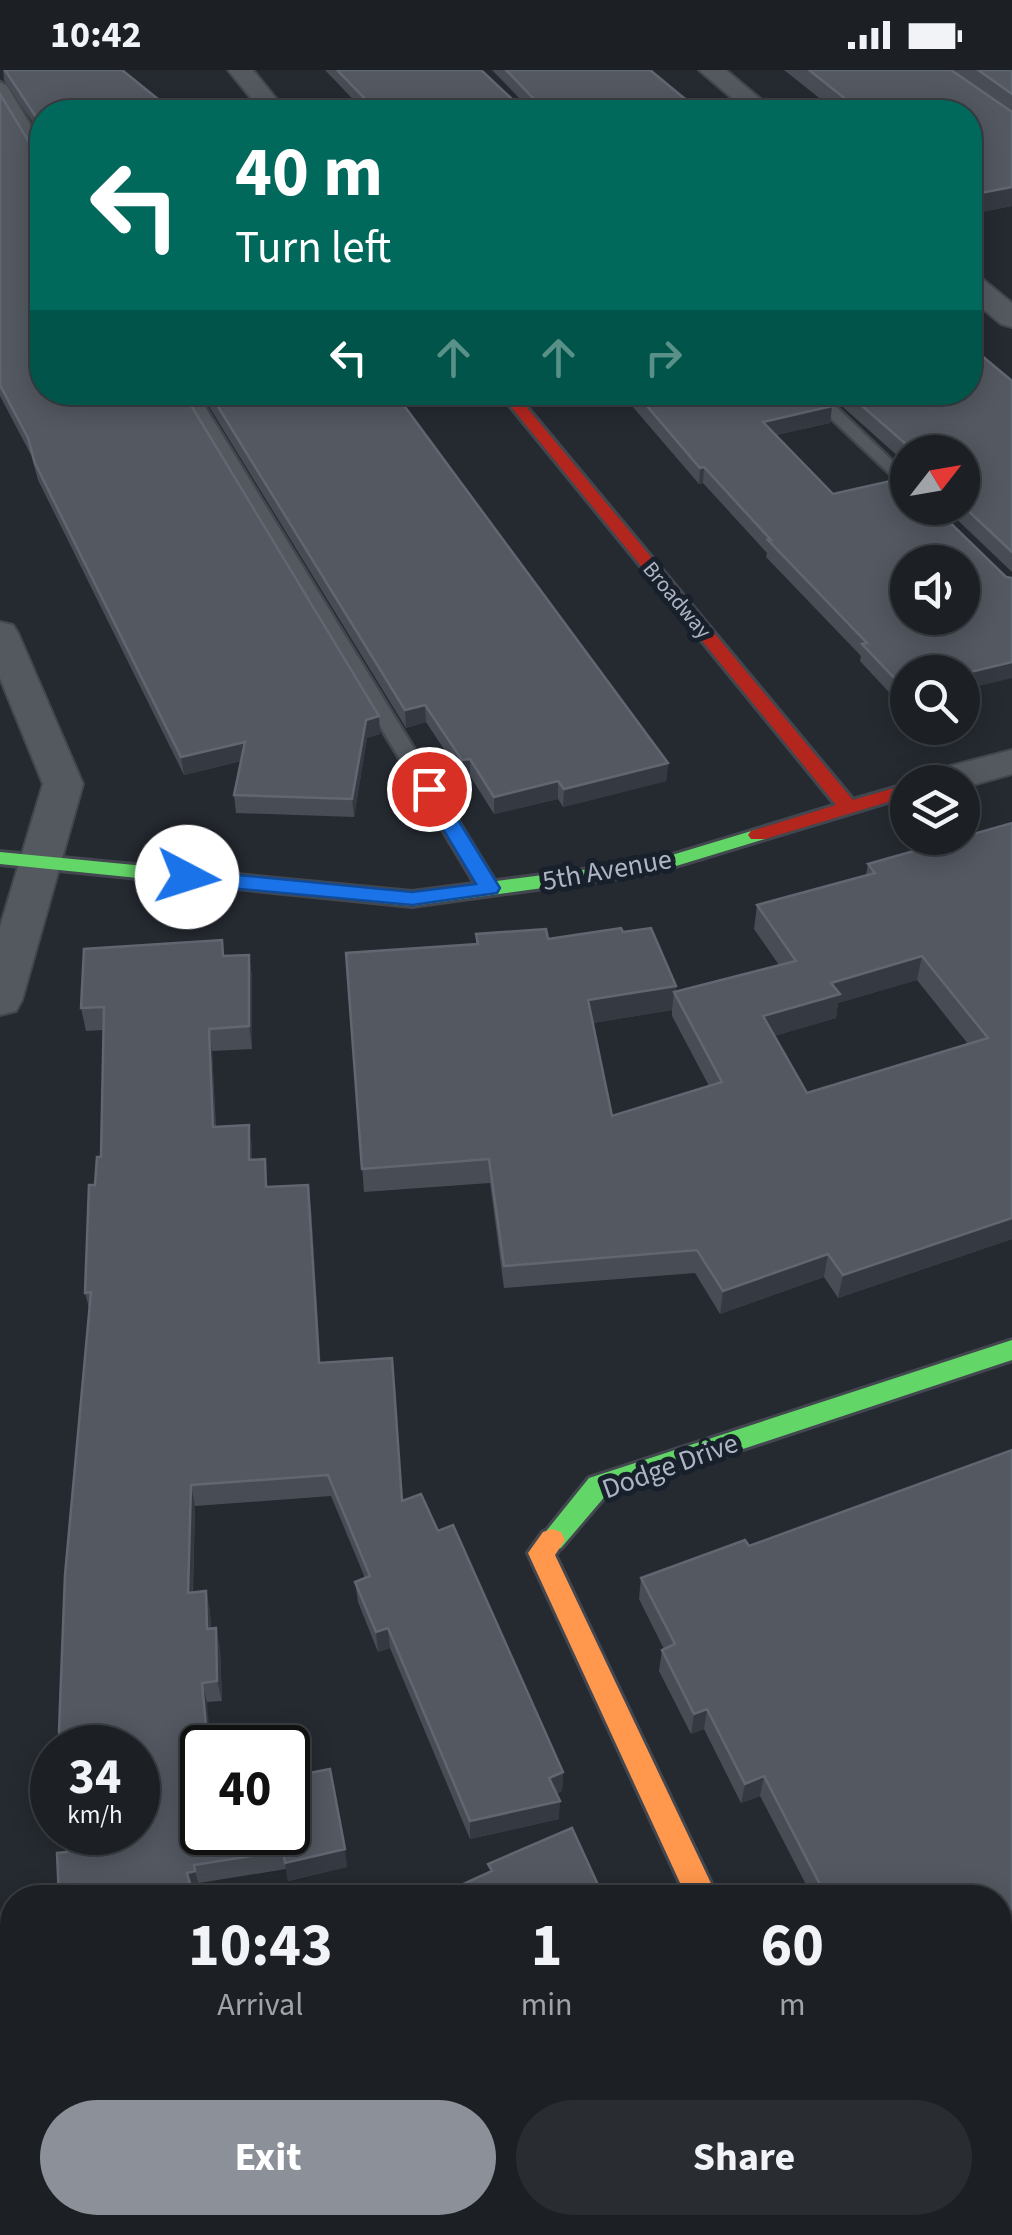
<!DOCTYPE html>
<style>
:root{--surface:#1c2025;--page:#292d32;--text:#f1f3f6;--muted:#a0a3a7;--line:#3a3e42;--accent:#8c9099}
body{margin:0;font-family:"Source Sans 3",sans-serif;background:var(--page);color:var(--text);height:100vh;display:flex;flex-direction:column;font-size:38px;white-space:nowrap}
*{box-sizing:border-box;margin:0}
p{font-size:32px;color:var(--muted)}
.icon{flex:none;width:55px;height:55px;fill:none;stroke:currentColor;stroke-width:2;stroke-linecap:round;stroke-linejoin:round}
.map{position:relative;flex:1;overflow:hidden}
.panel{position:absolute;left:0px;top:1815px;width:1012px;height:350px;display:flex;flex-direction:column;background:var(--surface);border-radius:40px 40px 0 0;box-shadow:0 5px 25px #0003,0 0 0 2px var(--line)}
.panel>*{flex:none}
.banner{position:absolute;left:30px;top:30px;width:952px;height:305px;border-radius:40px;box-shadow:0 5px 25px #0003,0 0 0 2px var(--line);background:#00695c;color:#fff;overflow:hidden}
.needle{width:65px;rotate:59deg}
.tools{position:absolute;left:890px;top:365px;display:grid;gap:20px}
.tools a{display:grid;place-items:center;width:90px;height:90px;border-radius:50%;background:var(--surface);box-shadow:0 5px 25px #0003,0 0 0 2px var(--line);font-size:50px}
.speed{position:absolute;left:30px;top:1655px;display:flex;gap:20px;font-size:50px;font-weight:700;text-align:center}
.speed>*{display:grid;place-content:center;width:130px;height:130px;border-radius:50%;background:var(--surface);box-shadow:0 5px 25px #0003,0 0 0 2px var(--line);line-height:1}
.speed small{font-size:25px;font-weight:400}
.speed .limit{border:5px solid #111;border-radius:15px;background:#fff;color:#111}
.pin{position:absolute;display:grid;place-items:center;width:85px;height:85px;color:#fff;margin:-42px;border:5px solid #fff;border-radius:50%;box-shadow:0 2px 10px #0007}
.me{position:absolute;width:110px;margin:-55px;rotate:95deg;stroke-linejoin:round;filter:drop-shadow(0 0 8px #0008)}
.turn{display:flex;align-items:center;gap:35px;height:210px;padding:0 40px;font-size:45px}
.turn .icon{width:130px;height:130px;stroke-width:2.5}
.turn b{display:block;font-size:70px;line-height:85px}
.lanes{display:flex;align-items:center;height:95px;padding:0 40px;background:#0003;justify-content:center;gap:50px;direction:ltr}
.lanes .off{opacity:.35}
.eta{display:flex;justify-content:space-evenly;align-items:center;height:170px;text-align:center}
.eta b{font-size:60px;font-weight:700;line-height:70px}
.action{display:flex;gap:20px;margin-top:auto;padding:20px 40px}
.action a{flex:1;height:115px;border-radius:60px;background:var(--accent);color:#fff;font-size:40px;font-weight:700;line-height:115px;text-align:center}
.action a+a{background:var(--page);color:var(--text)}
.status{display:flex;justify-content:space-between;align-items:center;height:70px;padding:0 50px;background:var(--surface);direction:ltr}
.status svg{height:28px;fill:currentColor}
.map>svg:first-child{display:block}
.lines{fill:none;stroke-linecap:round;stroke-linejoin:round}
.lane-casing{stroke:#42464e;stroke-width:5}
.street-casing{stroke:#42464e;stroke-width:4}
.fast-casing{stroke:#42464e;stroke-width:6}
.slow-casing{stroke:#42464e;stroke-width:6}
.jam-casing{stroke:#42464e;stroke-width:6}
.lane{fill:#545960;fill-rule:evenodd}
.street{fill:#545960;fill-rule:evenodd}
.fast{fill:#63d668;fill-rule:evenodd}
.slow{fill:#ff974d;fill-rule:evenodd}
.jam{fill:#b3261e;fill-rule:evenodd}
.wall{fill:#484d55;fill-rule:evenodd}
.shaded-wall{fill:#353a42}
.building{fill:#535861;stroke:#616771;stroke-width:2.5;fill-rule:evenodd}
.route{fill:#1a73e8;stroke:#114b97;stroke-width:2.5}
.labels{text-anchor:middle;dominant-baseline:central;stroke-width:10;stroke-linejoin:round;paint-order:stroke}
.far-street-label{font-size:22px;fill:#adb5c5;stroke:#18202c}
.street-label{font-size:28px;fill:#adb5c5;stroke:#18202c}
</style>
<div class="status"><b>10:42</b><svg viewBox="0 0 49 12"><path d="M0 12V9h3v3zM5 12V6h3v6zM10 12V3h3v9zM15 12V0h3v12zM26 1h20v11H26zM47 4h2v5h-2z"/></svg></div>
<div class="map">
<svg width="1012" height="2165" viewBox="0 0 1012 2165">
<rect width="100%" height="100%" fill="#252a31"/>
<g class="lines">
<defs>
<g id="lane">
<path d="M 0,12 L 7,16 L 42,74 L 42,89 L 35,85 L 0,27 Z"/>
<path d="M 179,322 L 196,322 L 500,819 L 497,824 L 481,824 Z"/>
<path d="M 803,322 L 821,322 L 908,406 L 908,421 Z"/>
</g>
<g id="street">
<path d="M 228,0 L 253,0 L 287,42 L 262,42 Z"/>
<path d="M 699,0 L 726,0 L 776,42 L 748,42 Z"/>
<path d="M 970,204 L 980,207 L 1012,233 L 1012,257 L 1001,254 L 970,228 Z"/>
<path d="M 0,552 L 13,555 L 18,563 L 83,714 L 22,930 L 16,941 L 0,945 L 0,857 L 43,714 L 0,608 Z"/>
<path d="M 1012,680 L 1012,704 L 962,718 L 962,712 L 917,712 L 923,703 Z"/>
<path d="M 821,2152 L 892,2152 L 897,2165 L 826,2165 Z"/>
</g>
<g id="fast">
<path d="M 758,759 L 765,761 L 768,765 L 765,769 L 653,803 L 412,836 L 0,794 L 0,782 L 412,822 L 652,791 Z"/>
<path d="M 1012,1270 L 1012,1290 L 607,1424 L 561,1478 L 552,1481 L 543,1478 L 539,1470 L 589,1408 Z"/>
</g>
<path id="slow" d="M 552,1459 L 561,1462 L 565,1470 L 555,1485 L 718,1828 L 687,1828 L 528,1483 L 543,1462 Z"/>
<path id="jam" d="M 499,322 L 514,322 L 853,730 L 908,714 L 908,726 L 765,769 L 751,769 L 748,765 L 751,761 L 836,735 Z"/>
</defs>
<use href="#lane" class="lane-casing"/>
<use href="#street" class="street-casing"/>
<use href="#fast" class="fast-casing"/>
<use href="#slow" class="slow-casing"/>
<use href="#jam" class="jam-casing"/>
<use href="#lane" class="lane"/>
<use href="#street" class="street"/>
<use href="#fast" class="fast"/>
<use href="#slow" class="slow"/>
<use href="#jam" class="jam"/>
</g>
<g class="wall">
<path d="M 3,0 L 122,0 L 42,322 L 380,664 L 367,668 L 354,747 L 236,743 L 234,725 L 241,691 L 184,705 L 38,410 L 31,385 L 0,326 L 0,24 L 29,72 L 40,77 L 42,66 L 4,10 Z"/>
<path d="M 325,0 L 481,0 L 513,30 L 522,31 L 492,0 L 650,0 L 701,42 L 365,42 Z"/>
<path d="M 784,0 L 1012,0 L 1012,136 L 970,144 L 970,42 L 837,42 Z"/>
<path d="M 1012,311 L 1012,502 L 945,438 L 962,438 L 962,382 L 908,382 L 908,395 L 826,322 L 970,322 Z"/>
<path d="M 204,322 L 394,322 L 668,693 L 666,711 L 563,737 L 558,729 L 494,744 L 470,706 L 463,708 L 426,652 L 406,658 L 205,330 Z"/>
<path d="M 620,322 L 818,322 L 832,336 L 830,353 L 776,365 L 908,602 L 908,630 L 898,632 L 860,591 L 861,586 L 766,487 L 767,483 L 703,413 L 699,414 Z"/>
<path d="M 962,768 L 1012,1169 L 838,1228 L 824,1207 L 720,1244 L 695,1203 L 504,1218 L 490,1113 L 364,1122 L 346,883 L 476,874 L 476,864 L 548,869 L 623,862 L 676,916 L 676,922 L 779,895 L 754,859 L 757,835 L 866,805 L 868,794 ZM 917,910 L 968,974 L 807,1023 L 774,966 L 836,948 L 838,933 ZM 672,940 L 672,946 L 709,1016 L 612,1046 L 593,953 Z"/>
<path d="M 249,885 L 252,907 L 252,979 L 212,981 L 216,1057 L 252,1077 L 252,1090 L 268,1117 L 311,1138 L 320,1293 L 402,1431 L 438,1461 L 563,1702 L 562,1721 L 556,1724 L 559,1749 L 470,1769 L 390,1578 L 378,1582 L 358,1532 L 355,1512 L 365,1508 L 331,1426 L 195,1436 L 193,1523 L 206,1521 L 210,1542 L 211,1558 L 220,1578 L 222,1631 L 207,1632 L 202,1762 L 288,1762 L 347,1797 L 288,1811 L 286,1799 L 199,1813 L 200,1819 L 193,1821 L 67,1782 L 89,1238 L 85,1223 L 95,1115 L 101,1087 L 103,960 L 86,961 L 81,938 L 225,886 Z"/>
<path d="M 1012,1380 L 1012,1923 L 1000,1927 L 1000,1828 L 813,1828 L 760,1726 L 741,1733 L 704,1659 L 691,1664 L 659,1601 L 662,1580 L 664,1579 L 639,1529 L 641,1508 L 749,1476 Z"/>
</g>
<g class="shaded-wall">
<path d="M 1012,117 L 1012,136 L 970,144 L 970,125 Z"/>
<path d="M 832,336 L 830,353 L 762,368 L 763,352 Z"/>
<path d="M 704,397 L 703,413 L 699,414 L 700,398 Z"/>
<path d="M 1012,592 L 1012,608 L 962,620 L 962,604 Z"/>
<path d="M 908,613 L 908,630 L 898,632 L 901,615 Z"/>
<path d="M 425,635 L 426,652 L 406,658 L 405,640 Z"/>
<path d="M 379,646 L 380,664 L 367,668 L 354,747 L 352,729 L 366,650 Z"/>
<path d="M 245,672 L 247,690 L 184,705 L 181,687 Z"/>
<path d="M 470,689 L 470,706 L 463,708 L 462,690 Z"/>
<path d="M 668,693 L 666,711 L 563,737 L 564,719 Z"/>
<path d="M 558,711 L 558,729 L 494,744 L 494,727 Z"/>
<path d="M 249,885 L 252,907 L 252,979 L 249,956 Z"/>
<path d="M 922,886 L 917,910 L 838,933 L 836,948 L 760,970 L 763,946 L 831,913 Z"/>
<path d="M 676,916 L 675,925 L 674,922 L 672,940 L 587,954 L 588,930 Z"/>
<path d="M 209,959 L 212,981 L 216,1080 L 213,1057 Z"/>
<path d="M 249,1055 L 252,1077 L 252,1112 L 249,1090 Z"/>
<path d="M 308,1115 L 311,1138 L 322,1314 L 319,1293 Z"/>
<path d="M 1012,1148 L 1012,1169 L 838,1228 L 843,1205 Z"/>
<path d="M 828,1184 L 824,1207 L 720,1244 L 723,1221 Z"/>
<path d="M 191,1415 L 195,1436 L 192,1543 L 188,1523 Z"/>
<path d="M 206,1521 L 210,1542 L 211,1579 L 207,1559 Z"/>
<path d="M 216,1558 L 220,1578 L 222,1631 L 217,1611 Z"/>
<path d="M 388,1558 L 390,1578 L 378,1582 L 376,1562 Z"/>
<path d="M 202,1613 L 207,1632 L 211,1678 L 208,1678 Z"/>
<path d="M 707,1639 L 704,1659 L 691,1664 L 694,1644 Z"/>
<path d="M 563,1702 L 562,1721 L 549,1727 L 549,1708 Z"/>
<path d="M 764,1706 L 760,1726 L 741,1733 L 745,1714 Z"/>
<path d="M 560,1731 L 559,1749 L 470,1769 L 470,1751 Z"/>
<path d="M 345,1779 L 347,1797 L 288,1811 L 285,1793 Z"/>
<path d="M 195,1801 L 200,1819 L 193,1821 L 187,1803 Z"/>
<path d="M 1012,1909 L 1012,1923 L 1000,1927 L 1000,1912 Z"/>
<path d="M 1012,2094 L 1012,2105 L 1000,2111 L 1000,2100 Z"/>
</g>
<g class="building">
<path d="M 5,0 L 122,0 L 174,42 L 42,42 L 42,56 Z"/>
<path d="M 337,0 L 481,0 L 513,30 L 529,31 L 533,28 L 506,0 L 650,0 L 701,42 L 378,42 Z"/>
<path d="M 809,0 L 951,0 L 1012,42 L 1012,117 L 970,125 L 970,42 L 862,42 Z"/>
<path d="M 978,0 L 1012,0 L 1012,24 Z"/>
<path d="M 0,24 L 29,72 L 40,77 L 42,59 L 42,322 L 132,322 L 134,327 L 156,322 L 183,322 L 379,646 L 366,650 L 352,729 L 234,725 L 245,672 L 181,687 L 35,393 L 28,368 L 0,315 Z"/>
<path d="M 970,276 L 1012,311 L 1012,482 L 962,435 L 962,382 L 915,382 L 846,322 L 970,322 Z"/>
<path d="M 209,322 L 394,322 L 668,693 L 564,719 L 558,711 L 494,727 L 470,689 L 462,690 L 425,635 L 405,640 Z"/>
<path d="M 635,322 L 818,322 L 832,336 L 763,352 L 833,424 L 908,407 L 908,438 L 935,438 L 1006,507 L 1012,508 L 1012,592 L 962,604 L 908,602 L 908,613 L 901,615 L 862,574 L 867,573 L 768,470 L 771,470 L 704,397 L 700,398 ZM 908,492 L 962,492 L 962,548 L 908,548 Z"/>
<path d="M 1012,753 L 1012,1148 L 843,1205 L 828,1184 L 723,1221 L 697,1180 L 504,1196 L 489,1089 L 362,1099 L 346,883 L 478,874 L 476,864 L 546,859 L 548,869 L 621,858 L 623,862 L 651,858 L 676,916 L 588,930 L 612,1046 L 722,1012 L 674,922 L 796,891 L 757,835 L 875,803 L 868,794 ZM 922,886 L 988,968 L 807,1023 L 763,946 L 840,924 L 831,913 Z"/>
<path d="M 222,870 L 223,886 L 249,885 L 249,956 L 209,959 L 213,1057 L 249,1055 L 249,1090 L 265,1089 L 266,1117 L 308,1115 L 319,1293 L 392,1288 L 402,1431 L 421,1424 L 438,1461 L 453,1455 L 563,1702 L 549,1708 L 560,1731 L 470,1751 L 388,1558 L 376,1562 L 355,1512 L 370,1506 L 328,1405 L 191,1415 L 188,1523 L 206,1521 L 207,1559 L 216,1558 L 217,1611 L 202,1613 L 208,1678 L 202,1678 L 202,1762 L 288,1762 L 288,1707 L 330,1699 L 345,1779 L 285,1793 L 283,1781 L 194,1795 L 195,1801 L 187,1803 L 194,1828 L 59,1828 L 57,1783 L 67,1782 L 65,1762 L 138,1762 L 138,1678 L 60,1678 L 59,1661 L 65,1505 L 91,1222 L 85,1223 L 89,1115 L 95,1115 L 97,1087 L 101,1087 L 104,937 L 81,938 L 84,879 Z"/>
<path d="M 1012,1380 L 1012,1909 L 1000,1912 L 1000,1828 L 827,1828 L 764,1706 L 745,1714 L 707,1639 L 694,1644 L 662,1580 L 675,1574 L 641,1508 L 745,1470 L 749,1476 Z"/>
<path d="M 572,1758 L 604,1828 L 433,1828 L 492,1801 L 488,1794 Z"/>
<path d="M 1000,1931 L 1012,1953 L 1012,2094 L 1000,2100 Z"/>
<path d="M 12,2026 L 12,2077 L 7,2079 L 0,2030 Z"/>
<path d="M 293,2152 L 750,2152 L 755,2165 L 298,2165 Z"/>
</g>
<path class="route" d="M 429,713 L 439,719 L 500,818 L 497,823 L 412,835 L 187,814 L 177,807 L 187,800 L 412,822 L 476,814 L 419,719 Z"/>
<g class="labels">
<g class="far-street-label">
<text transform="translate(677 530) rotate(50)">Broadway</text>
</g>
<g class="street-label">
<text transform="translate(607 800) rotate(-10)">5th Avenue</text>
<text transform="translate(670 1396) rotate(-20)">Dodge Drive</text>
</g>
</g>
</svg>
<div class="tools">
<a><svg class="needle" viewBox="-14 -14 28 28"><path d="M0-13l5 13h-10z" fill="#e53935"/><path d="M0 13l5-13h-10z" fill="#a0a3a7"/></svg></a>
<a><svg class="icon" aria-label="sound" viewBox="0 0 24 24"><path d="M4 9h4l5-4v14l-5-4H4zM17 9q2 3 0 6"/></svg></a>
<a><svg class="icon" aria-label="search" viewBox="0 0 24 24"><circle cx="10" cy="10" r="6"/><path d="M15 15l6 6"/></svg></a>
<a><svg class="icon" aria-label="layers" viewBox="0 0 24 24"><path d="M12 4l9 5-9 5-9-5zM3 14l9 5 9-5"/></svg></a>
</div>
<div class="speed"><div>34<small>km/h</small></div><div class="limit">40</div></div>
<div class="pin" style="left:429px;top:719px;background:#d93025"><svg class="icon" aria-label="arrive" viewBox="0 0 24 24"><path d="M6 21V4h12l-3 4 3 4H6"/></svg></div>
<svg class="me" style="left:187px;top:807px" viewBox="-20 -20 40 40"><circle r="19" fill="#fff"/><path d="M0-13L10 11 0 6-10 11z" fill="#1a73e8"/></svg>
<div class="banner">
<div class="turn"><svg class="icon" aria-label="left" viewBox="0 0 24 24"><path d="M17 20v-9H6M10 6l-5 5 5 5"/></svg><div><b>40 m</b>Turn left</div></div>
<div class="lanes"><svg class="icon" aria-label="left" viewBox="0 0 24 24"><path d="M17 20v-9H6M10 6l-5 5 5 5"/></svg><svg class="icon off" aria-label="ahead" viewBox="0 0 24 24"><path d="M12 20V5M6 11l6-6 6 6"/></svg><svg class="icon off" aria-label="ahead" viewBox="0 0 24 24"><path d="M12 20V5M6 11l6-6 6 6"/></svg><svg class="icon off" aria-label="right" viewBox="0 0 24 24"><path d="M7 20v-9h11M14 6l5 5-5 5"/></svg></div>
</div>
<section class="panel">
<div class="eta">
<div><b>10:43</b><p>Arrival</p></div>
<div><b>1</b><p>min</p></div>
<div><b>60</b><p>m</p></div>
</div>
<div class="action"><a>Exit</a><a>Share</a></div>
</section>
</div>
